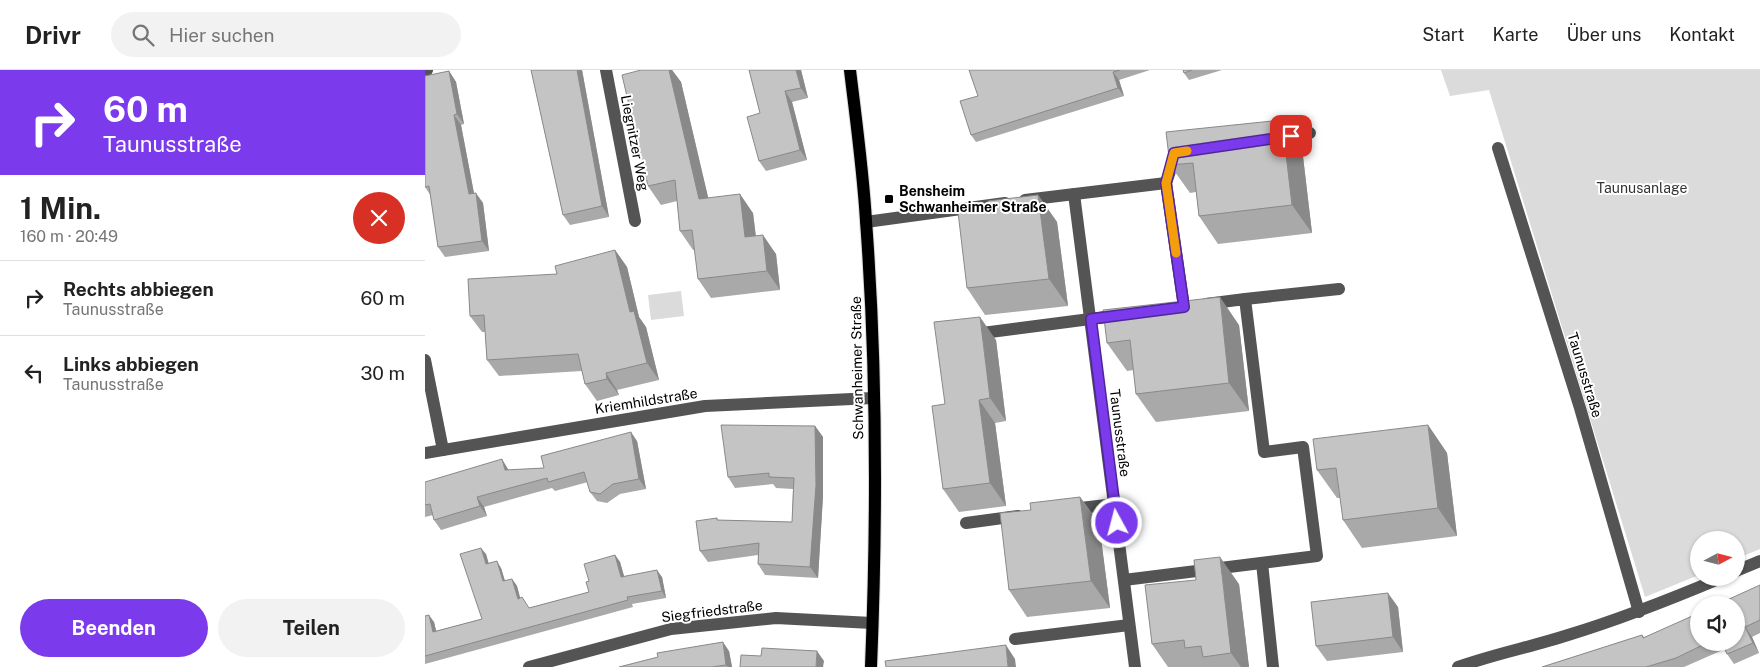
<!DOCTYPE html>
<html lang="de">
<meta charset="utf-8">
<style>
:root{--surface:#fff;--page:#f2f2f2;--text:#222;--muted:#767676;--line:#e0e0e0;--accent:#7c3aed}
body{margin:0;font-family:"Public Sans",sans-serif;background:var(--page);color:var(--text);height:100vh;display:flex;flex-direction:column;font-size:19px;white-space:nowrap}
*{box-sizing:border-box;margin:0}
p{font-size:16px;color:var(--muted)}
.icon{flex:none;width:28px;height:28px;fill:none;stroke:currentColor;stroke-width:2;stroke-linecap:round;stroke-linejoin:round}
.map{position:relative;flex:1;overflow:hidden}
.details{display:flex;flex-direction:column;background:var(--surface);width:425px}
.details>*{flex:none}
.guide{background:#7c3aed;color:#fff;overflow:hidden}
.needle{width:32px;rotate:83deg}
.fabs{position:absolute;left:1265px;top:461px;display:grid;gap:10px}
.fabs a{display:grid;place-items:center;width:55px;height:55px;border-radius:50%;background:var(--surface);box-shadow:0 1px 4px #0004;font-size:25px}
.pin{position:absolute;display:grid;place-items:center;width:42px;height:42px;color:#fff;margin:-21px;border-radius:10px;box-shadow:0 2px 8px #0006}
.me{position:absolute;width:55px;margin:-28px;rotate:353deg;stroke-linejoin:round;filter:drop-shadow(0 0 4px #0008)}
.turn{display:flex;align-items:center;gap:18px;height:105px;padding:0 20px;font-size:22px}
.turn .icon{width:65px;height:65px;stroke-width:2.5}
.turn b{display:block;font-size:35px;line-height:42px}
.round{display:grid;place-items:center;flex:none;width:52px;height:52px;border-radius:26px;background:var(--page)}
.head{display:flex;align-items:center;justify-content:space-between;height:85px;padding:0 20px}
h1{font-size:30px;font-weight:700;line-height:38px}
.cta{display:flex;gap:10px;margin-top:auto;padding:10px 20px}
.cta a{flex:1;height:58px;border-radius:30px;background:var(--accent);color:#fff;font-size:20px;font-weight:700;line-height:58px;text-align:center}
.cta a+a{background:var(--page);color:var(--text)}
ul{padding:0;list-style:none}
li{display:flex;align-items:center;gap:15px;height:75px;padding:0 20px;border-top:1px solid var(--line)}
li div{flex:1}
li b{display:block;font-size:19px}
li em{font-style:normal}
header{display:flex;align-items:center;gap:30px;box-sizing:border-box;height:70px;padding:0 25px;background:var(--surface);border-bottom:1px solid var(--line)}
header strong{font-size:24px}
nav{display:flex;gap:28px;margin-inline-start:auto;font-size:18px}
.search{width:350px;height:45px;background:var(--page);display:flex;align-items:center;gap:12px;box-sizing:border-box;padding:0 18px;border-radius:28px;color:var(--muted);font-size:19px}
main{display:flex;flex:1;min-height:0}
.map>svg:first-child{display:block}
.green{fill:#dbdbdb}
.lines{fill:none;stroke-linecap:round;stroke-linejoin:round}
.major-casing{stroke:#dbdbdb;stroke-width:14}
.minor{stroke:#545454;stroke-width:12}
.major{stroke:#000;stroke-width:12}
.wall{fill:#a9a9a9}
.shaded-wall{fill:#898989}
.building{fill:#c4c4c4;stroke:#898989}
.route-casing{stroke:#51269a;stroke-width:12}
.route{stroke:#7c3aed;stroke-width:9}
.slow{stroke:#f59e0b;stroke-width:9}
.poi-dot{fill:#000;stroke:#fff;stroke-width:2}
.labels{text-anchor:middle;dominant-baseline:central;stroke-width:4;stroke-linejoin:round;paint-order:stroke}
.street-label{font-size:14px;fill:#000;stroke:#fff}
.park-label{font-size:14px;fill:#323232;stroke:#fff}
.poi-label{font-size:14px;font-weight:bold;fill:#000;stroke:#fff;text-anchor:start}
</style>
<header>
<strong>Drivr</strong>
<div class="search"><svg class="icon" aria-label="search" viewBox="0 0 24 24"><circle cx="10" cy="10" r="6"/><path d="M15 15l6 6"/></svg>Hier suchen</div>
<nav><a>Start</a><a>Karte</a><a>Über uns</a><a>Kontakt</a></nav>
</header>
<main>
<section class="details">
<div class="guide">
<div class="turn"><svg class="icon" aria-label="right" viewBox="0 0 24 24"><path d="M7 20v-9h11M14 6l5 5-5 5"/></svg><div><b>60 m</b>Taunusstraße</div></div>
</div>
<div class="head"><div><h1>1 Min.</h1><p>160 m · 20:49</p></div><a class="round" style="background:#d93025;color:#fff"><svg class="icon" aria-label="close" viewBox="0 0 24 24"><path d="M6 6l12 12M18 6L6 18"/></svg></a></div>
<ul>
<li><svg class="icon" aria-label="right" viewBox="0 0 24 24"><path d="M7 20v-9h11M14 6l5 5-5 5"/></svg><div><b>Rechts abbiegen</b><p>Taunusstraße</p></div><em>60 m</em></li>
<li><svg class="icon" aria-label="left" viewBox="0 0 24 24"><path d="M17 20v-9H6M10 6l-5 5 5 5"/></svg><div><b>Links abbiegen</b><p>Taunusstraße</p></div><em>30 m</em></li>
</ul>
<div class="cta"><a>Beenden</a><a>Teilen</a></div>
</section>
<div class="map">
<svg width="1335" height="597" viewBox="0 0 1335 597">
<rect width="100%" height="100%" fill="#fff"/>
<g class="green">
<path d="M 1016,0 L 1335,0 L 1335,479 L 1311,489 L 1311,470 L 1274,470 L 1274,505 L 1220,527 L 1064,20 L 1025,26 Z"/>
<path d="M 256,221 L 259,246 L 226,250 L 223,225 Z"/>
</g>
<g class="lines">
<defs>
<path id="major" d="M 425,0 C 431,50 438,100 441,151 C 452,298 452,449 446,597"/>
</defs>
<use href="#major" class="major-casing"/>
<g class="minor">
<path d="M 181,0 L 210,151"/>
<path d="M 0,1 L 2,0"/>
<path d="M 852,68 L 885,63"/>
<path d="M 1073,78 L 1155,338 L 1214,542"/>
<path d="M 741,113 L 759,237"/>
<path d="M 649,124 L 710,597"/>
<path d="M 600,130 L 741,113 L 751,83"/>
<path d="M 441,152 L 580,133"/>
<path d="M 820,229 L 914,219"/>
<path d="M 550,264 L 696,245"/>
<path d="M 0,290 L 18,380"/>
<path d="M 0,383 L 280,336 L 448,328"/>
<path d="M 647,439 L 690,434"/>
<path d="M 541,453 L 593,446"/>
<path d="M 837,493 L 848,597"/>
<path d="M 1311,501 L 1335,491"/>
<path d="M 699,510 L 892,486 L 878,377 L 839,382 L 820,229 L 781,234"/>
<path d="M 590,569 L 704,555"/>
<path d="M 104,597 L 246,559 L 351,548 L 447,553"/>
<path d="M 1033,597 C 1069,584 1106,577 1143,565 C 1196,549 1246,529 1296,508"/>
</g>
<use href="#major" class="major"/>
</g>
<g class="wall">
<path d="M 106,0 L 157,0 L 184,147 L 145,155 L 138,145 Z"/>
<path d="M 216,0 L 247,0 L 256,12 L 283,128 L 328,143 L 331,166 L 351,184 L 355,220 L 286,228 L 273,209 L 270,180 L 268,180 L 255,161 L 252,131 L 236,135 L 223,116 Z"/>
<path d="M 324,0 L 376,0 L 383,28 L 367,32 L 382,90 L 341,101 L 334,91 L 335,43 Z"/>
<path d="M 544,0 L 725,0 L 694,10 L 699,26 L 551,72 L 546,65 L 553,26 Z"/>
<path d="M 758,0 L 797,0 L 764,10 L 759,3 Z"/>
<path d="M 24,1 L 31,12 L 39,54 L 36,55 L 49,123 L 58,133 L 64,181 L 20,187 L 13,177 L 6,126 L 0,117 L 0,6 Z"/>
<path d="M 877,78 L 887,163 L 793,174 L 774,146 L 771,122 L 765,123 L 745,95 Z"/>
<path d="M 613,125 L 632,152 L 643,236 L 560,245 L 542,218 L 564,138 Z"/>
<path d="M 190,180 L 202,197 L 214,247 L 221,257 L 234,310 L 192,320 L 194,325 L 172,331 L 160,314 L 157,301 L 74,306 L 62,290 L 60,262 L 57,262 L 45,246 L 132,204 Z"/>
<path d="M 814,255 L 824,341 L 731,352 L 711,324 L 709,300 L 702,301 L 682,273 Z"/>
<path d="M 571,270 L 581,351 L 570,353 L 581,436 L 534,442 L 518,419 L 520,334 Z"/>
<path d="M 1003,355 L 1022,383 L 1032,466 L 937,478 L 918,450 L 915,428 L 912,428 L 892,400 Z"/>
<path d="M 390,356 L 398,367 L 398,426 L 393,508 L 340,505 L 333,494 L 333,485 L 283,492 L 275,481 L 292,448 L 293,450 L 367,452 L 368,419 L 351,418 L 348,414 L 310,418 L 303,407 Z"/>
<path d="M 212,371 L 221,419 L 195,424 L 182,433 L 172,431 L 165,422 L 163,412 L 130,421 L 127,418 L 59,437 L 62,446 L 16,460 L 9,450 L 8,445 L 0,447 L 0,412 L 84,400 L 119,398 Z"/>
<path d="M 655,427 L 674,453 L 685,538 L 602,547 L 584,520 L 606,440 Z"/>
<path d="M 61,484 L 63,493 L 76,498 L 80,511 L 87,509 L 92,516 L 95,528 L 104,538 L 164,522 L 164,511 L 190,485 L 195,492 L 199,506 L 237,507 L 241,528 L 207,534 L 208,537 L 0,594 L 0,546 L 9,552 L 11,561 L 57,549 Z"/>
<path d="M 814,514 L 824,597 L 743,597 L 727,574 Z"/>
<path d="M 1335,515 L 1335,563 L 1327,567 L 1334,583 L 1309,594 L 1302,584 L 1300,579 L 1259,597 L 1117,597 L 1217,565 L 1219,567 L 1274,572 L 1311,572 Z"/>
<path d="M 973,537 L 978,582 L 902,591 L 891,576 Z"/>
<path d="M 304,581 L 307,597 L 194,597 Z"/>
</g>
<g class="shaded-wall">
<path d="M 152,0 L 157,0 L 184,147 L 177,136 Z"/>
<path d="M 244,0 L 247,0 L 256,12 L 288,148 L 274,129 Z"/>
<path d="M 371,0 L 376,0 L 383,28 L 376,18 Z"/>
<path d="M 24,1 L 31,12 L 39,54 L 32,44 Z"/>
<path d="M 688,2 L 694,10 L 699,26 L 693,18 Z"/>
<path d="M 360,21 L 367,32 L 382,90 L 375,80 Z"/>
<path d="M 29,45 L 36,55 L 51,134 L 44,124 Z"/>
<path d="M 857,50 L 877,78 L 887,163 L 867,135 Z"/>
<path d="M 51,123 L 58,133 L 64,181 L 57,171 Z"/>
<path d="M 315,124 L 328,143 L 333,186 L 320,167 Z"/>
<path d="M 613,125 L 632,152 L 643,236 L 624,209 Z"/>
<path d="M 338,165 L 351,184 L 355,220 L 342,201 Z"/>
<path d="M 190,180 L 202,197 L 214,247 L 221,257 L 234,310 L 222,293 L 205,242 Z"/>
<path d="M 795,227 L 814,255 L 824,341 L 804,313 Z"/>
<path d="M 555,247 L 571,270 L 581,351 L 565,328 Z"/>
<path d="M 181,303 L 192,320 L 194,325 L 182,309 Z"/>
<path d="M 554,330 L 570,353 L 581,436 L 565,413 Z"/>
<path d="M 1003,355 L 1022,383 L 1032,466 L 1013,438 Z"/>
<path d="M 390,356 L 398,367 L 398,426 L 393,508 L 385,497 Z"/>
<path d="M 206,362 L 212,371 L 221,419 L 214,409 Z"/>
<path d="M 77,389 L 83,399 L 87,410 L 80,400 Z"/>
<path d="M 52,427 L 59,437 L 62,446 L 55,436 Z"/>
<path d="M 655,427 L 674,453 L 685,538 L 666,511 Z"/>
<path d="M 56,478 L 61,484 L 66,501 L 61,494 Z"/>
<path d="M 190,485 L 195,492 L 201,513 L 196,507 Z"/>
<path d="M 795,487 L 814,514 L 824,597 L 816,597 L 806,583 Z"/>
<path d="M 72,491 L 76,498 L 82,518 L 78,511 Z"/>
<path d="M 232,500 L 237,507 L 241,528 L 237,521 Z"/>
<path d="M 87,509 L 92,516 L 97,535 L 93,529 Z"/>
<path d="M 963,523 L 973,537 L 978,582 L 968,567 Z"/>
<path d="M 4,545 L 9,552 L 13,569 L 8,562 Z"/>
<path d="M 1320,557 L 1327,567 L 1334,583 L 1328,573 Z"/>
<path d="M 298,572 L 304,581 L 307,597 L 303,597 L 301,595 Z"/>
<path d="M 581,575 L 590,589 L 591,597 L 583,597 Z"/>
<path d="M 392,581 L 399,591 L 398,597 L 391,597 Z"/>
</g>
<g class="building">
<path d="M 106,0 L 152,0 L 177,136 L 138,145 Z"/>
<path d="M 216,0 L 244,0 L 274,129 L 315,124 L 320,167 L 338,165 L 342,201 L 273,209 L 267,160 L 255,161 L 250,110 L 223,116 L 197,5 Z"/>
<path d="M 324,0 L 371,0 L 376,18 L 360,21 L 375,80 L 334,91 L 322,47 L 335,43 Z"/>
<path d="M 544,0 L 695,0 L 688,2 L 693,18 L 546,65 L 535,31 L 553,26 Z"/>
<path d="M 758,0 L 767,0 L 759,3 Z"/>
<path d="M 24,1 L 32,44 L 29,45 L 44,124 L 51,123 L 57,171 L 13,177 L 4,116 L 0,117 L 0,6 Z"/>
<path d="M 857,50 L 867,135 L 774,146 L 768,93 L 745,95 L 741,62 Z"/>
<path d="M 613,125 L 624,209 L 542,218 L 533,142 L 564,138 L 563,131 Z"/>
<path d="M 190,180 L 205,242 L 209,241 L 222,293 L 181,303 L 182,309 L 160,314 L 153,284 L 62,290 L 59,245 L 45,246 L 43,209 L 132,204 L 130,196 Z"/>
<path d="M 795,227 L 804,313 L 711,324 L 705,270 L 682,273 L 678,240 Z"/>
<path d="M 555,247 L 565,328 L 554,330 L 565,413 L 518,419 L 507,336 L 520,334 L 509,252 Z"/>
<path d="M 296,355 L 390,356 L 391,415 L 385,497 L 333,494 L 334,473 L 275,481 L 271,451 L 292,448 L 292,450 L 367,452 L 369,408 L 344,407 L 344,403 L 303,407 Z"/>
<path d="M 1003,355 L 1013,438 L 918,450 L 911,398 L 892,400 L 888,369 Z"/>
<path d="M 206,362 L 214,409 L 188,414 L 175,424 L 165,422 L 159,402 L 123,412 L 122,408 L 52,427 L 55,436 L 9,450 L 5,434 L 0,435 L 0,412 L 77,389 L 80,400 L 119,398 L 116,386 Z"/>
<path d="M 655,427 L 666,511 L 584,520 L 575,443 L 606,440 L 605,433 Z"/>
<path d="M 56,478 L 61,494 L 72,491 L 78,511 L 87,509 L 93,529 L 97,527 L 104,538 L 164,522 L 161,512 L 164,511 L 159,494 L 190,485 L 196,507 L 232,500 L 237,521 L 202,527 L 203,530 L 0,586 L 0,546 L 4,545 L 8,562 L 57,549 L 35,484 Z"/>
<path d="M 795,487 L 806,583 L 778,587 L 776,576 L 760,578 L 759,570 L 727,574 L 720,515 L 771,510 L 769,490 Z"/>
<path d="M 1335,515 L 1335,550 L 1320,557 L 1328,573 L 1302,584 L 1297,572 L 1311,572 L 1311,535 L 1291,535 Z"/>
<path d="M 963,523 L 968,567 L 891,576 L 886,532 Z"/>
<path d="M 1274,543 L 1274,572 L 1284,572 L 1251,588 L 1221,597 L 1117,597 L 1217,565 L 1218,568 Z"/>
<path d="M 298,572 L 301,595 L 287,597 L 194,597 L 233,587 L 232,583 Z"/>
<path d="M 581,575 L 583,597 L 461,597 L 460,591 Z"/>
<path d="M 337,578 L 392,581 L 391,597 L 315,597 L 316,585 L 336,586 Z"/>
</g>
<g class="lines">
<defs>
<path id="route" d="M 692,453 L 666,249 L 759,237 L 741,113 L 749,83 L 866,66"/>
</defs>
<use href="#route" class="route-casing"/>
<use href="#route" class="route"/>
<path class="slow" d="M 751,183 L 741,113 L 749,83 L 762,81"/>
</g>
<rect class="poi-dot" x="459" y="124" width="10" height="10" rx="2.5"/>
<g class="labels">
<g class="street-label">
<text transform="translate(210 73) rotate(79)">Liegnitzer Weg</text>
<text transform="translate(432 298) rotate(-91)">Schwanheimer Straße</text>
<text transform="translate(1160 305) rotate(73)">Taunusstraße</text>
<text transform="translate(221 331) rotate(-9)">Kriemhildstraße</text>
<text transform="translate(695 363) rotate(83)">Taunusstraße</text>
<text transform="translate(287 541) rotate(-7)">Siegfriedstraße</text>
</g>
<g class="park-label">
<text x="1217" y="118">Taunusanlage</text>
</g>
<g class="poi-label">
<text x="474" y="121">Bensheim<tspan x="474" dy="16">Schwanheimer Straße</tspan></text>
</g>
</g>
</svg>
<div class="fabs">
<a><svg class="needle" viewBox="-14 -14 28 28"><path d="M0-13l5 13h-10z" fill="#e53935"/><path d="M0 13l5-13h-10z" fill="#767676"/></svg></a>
<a><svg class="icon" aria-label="sound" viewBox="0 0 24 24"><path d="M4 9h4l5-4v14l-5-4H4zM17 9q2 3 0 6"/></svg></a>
</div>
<div class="pin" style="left:866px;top:66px;background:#d93025"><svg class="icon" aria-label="arrive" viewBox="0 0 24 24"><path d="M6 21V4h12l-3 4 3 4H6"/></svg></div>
<svg class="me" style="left:692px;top:453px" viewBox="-20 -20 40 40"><circle r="17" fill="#7c3aed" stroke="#fff" stroke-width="3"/><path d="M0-11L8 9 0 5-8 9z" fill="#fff"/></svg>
</div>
</main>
